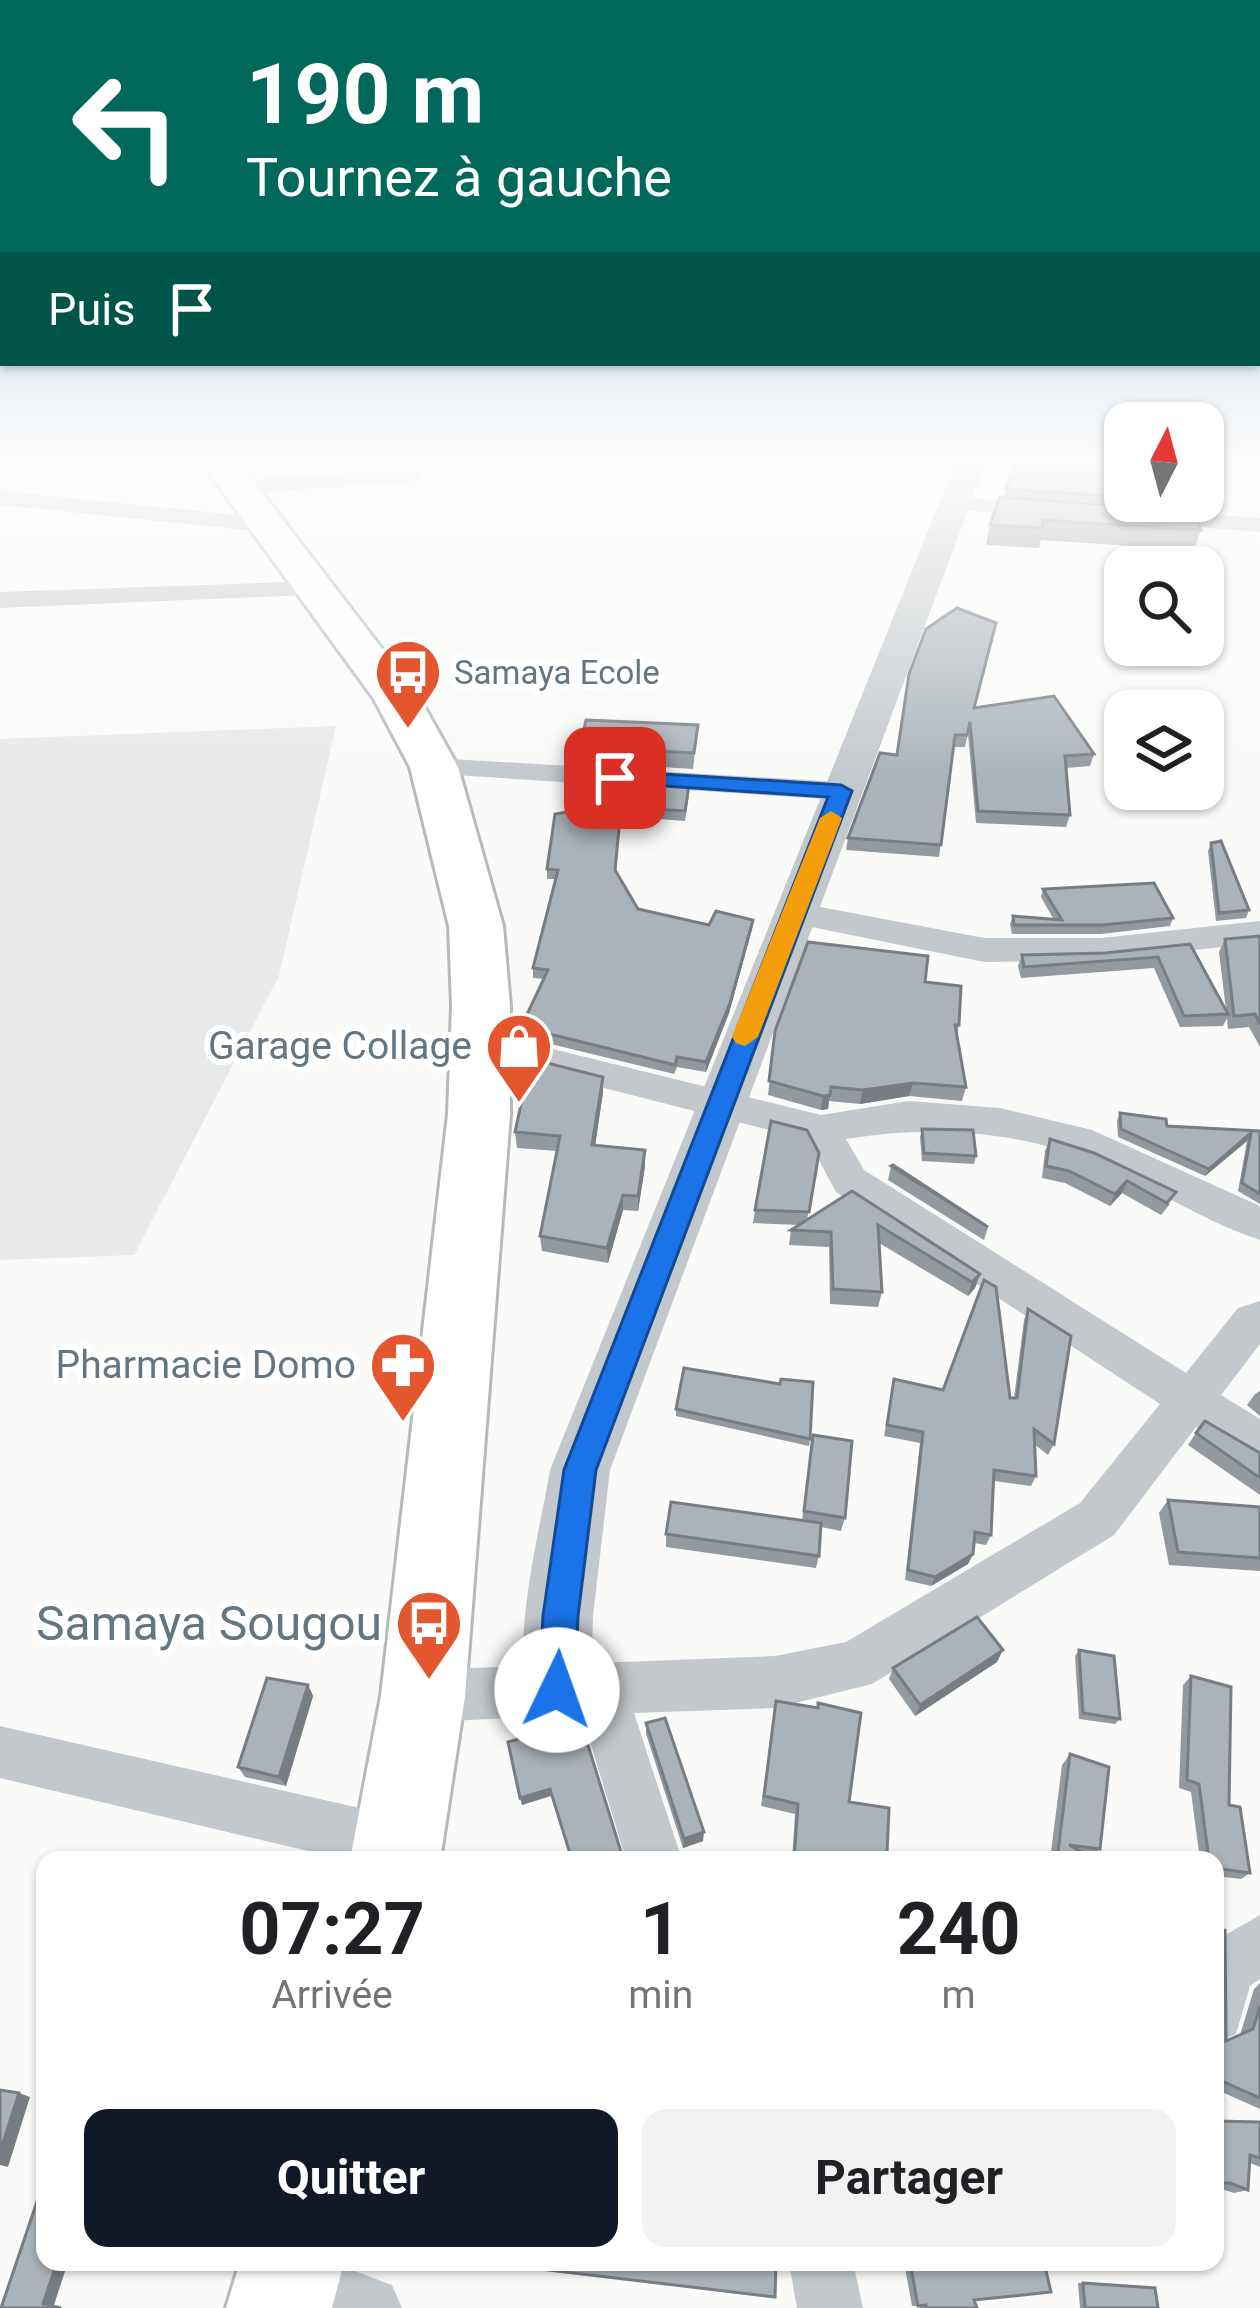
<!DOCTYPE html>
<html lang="fr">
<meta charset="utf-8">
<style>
:root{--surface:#fff;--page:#f2f2f2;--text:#202124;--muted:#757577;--accent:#111827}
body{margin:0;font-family:Roboto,sans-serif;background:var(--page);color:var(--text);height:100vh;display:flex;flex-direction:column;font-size:45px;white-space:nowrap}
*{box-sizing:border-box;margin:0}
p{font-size:39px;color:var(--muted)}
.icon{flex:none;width:66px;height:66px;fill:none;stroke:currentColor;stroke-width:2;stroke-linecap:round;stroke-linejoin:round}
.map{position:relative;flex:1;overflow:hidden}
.details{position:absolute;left:36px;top:1851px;width:1188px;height:420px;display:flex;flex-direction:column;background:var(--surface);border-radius:24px;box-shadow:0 3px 9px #0004}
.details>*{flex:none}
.guide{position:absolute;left:0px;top:0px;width:1260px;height:366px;box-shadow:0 3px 9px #0004;background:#00695c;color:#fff;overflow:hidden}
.needle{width:78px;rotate:6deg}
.buttons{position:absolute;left:1104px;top:402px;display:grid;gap:24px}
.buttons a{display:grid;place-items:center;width:120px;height:120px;border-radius:24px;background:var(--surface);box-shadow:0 3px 9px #0004;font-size:60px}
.pin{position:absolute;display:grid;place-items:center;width:102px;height:102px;color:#fff;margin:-51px;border-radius:24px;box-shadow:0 6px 18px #0006}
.me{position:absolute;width:132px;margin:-66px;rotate:3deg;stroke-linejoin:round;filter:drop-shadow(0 0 9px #0008)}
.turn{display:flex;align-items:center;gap:42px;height:252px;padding:0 48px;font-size:54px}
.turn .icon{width:156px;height:156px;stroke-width:2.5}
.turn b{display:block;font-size:84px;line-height:102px}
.then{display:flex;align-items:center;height:114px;padding:0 48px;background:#0003;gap:24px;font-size:45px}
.eta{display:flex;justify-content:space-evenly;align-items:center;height:204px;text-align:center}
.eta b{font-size:72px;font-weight:700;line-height:84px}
.cta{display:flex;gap:24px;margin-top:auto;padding:24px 48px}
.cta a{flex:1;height:138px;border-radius:24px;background:var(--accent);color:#fff;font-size:48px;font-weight:700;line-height:138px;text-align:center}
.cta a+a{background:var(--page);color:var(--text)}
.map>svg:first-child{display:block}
.built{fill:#e8e9e9}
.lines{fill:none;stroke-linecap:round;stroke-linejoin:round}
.primary-casing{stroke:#b5babe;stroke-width:6}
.minor{fill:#c3c8cc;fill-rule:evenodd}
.tertiary{fill:#c3c8cc;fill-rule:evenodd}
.primary{fill:#fff;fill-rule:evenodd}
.wall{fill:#929a9f}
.shaded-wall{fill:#777d82}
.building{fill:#aab3b9;stroke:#777d82;stroke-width:3}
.route{fill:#1a73e8;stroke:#114b97;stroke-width:3}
.slow{fill:#f59e0b}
.labels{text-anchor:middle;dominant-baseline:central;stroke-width:12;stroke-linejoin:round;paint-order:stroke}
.far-poi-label{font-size:33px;fill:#657683;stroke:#fff;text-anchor:start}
.poi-label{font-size:39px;fill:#657683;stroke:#fff;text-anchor:end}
.near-poi-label{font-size:48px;fill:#657683;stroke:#fff;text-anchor:end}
</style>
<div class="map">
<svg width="1260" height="2308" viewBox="0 0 1260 2308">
<rect width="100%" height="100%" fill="#fafaf8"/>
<path class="built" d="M 336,726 L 279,976 L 134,1255 L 0,1260 L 0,739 Z"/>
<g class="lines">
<defs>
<g id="primary">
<path d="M 199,459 L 236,459 L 419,697 L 458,767 L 503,926 L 510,1006 L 510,1114 L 465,1696 L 440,1860 L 350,1860 L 381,1696 L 448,1114 L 452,1006 L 449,926 L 410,767 L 374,699 Z"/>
<path d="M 240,2262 L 344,2262 L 332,2308 L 226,2308 Z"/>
</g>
</defs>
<use href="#primary" class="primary-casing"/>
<g class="minor">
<path d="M 410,469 L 422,476 L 418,481 L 238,494 L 226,487 L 238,480 Z"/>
<path d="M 0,491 L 269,518 L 281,525 L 269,532 L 0,505 Z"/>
<path d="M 954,497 L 1051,503 L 1063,510 L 1051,517 L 946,509 L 942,504 Z"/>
<path d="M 1146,510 L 1260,518 L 1260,532 L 1137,522 L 1134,517 Z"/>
<path d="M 318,581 L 327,584 L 331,589 L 327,594 L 0,608 L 0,592 Z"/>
<path d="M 434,758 L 841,782 L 856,791 L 841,800 L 423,773 L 419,767 Z"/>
<path d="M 794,902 L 984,938 L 1101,938 L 1260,921 L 1260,943 L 1101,960 L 984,962 L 782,921 L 777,913 L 782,905 Z"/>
<path d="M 480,1031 L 821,1115 L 909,1101 L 1000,1108 L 1092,1130 L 1260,1206 L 1260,1240 C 1193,1218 1133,1173 1066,1152 C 994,1129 920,1127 846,1139 L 864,1170 L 1186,1373 L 1238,1308 L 1260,1301 L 1260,1344 L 1221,1395 L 1260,1419 L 1260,1465 L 1196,1427 L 1114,1535 L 872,1684 L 775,1708 L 634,1713 L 682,1860 L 626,1860 L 582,1715 L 423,1722 L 405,1714 L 397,1696 L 405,1678 L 423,1670 L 775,1656 L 846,1642 L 1080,1503 L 1160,1404 L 836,1192 L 808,1140 L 467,1053 L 462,1044 L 467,1035 Z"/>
<path d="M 0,1726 L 399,1817 L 419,1825 L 427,1845 L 420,1860 L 346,1860 L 0,1778 Z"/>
<path d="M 1260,1915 L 1260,1979 L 1250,1986 L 1236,2034 L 1215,2043 L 1215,1941 Z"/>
<path d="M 264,2262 L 331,2262 L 392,2285 L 402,2308 L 278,2308 L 266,2303 L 256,2280 Z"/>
<path d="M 789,2262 L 853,2262 L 863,2308 L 797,2308 Z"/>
</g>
<path class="tertiary" d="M 957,459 L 987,459 L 610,1470 L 593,1616 L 591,1690 L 581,1714 L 557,1724 L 533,1714 C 507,1651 539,1537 550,1470 Z"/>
<use href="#primary" class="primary"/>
</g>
<g class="wall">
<path d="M 1072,459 L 1105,462 L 1105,459 L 1125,459 L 1125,501 L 1180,501 L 1178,508 L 1004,496 L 1006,489 L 1071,465 Z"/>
<path d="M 1000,497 L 1201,530 L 1194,550 L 1041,540 L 1039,548 L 986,545 L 990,525 Z"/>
<path d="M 974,708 L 1094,754 L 1090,766 L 1066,768 L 1070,815 L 1066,827 L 976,823 L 968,734 L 965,747 L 953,747 L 939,857 L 846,850 L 848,838 L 897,755 Z"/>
<path d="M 698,725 L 693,769 L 581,762 L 580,747 Z"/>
<path d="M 689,795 L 685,821 L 621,816 L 616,871 L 638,909 L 709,925 L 753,920 L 752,929 L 729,1013 L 706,1072 L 677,1067 L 674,1074 L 522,1037 L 521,1027 L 544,979 L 533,978 L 533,968 L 556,879 L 547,879 L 547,869 L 568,812 Z"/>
<path d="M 1211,843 L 1249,910 L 1246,918 L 1216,921 L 1208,851 Z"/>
<path d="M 1043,889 L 1173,918 L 1170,926 L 1101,934 L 1012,934 L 1010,924 L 1013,916 L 1054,920 L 1041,897 Z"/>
<path d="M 1260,936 L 1260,1047 L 1249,1027 L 1228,1029 L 1227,1018 L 1223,1026 L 1180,1027 L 1154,968 L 1021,978 L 1018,966 L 1022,955 L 1105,953 L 1190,944 L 1226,1010 L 1219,952 L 1225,939 Z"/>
<path d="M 925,982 L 959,1025 L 957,1035 L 966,1087 L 962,1101 L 909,1096 L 860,1104 L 829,1101 L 828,1109 L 821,1110 L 768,1095 L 775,1031 Z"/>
<path d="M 603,1077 L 603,1092 L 595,1145 L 645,1166 L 638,1211 L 623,1210 L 608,1263 L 542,1251 L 540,1236 L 557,1151 L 517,1148 L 515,1132 Z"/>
<path d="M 1120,1113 L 1167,1126 L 1260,1131 L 1260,1204 L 1238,1191 L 1247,1141 L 1205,1176 L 1118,1137 L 1117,1121 Z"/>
<path d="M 922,1129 L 976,1156 L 974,1164 L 922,1161 L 920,1137 Z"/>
<path d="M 1050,1139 L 1170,1204 L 1161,1215 L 1122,1193 L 1110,1206 L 1065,1183 L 1042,1178 L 1045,1151 Z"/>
<path d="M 819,1153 L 807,1220 L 852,1191 L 980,1274 L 975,1288 L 968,1296 L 879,1243 L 882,1292 L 878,1307 L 830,1304 L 829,1247 L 789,1245 L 791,1230 L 799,1225 L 753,1223 L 755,1210 Z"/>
<path d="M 891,1166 L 988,1227 L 984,1240 L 888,1180 Z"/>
<path d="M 1028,1309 L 1054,1444 L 1048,1455 L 1034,1444 L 1036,1476 L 1031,1486 L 994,1481 L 991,1535 L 986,1545 L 974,1543 L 973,1554 L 968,1564 L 931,1586 L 905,1580 L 920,1443 L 884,1436 L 894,1379 L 943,1390 L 1014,1398 L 1024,1320 Z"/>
<path d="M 1260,1391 L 1260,1416 L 1247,1405 L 1255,1394 Z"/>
<path d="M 676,1409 L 810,1439 L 809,1446 L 676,1416 Z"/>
<path d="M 1196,1433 L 1260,1453 L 1260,1495 L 1188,1445 Z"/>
<path d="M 813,1435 L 845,1518 L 841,1531 L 821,1527 L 819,1556 L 816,1568 L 666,1547 L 666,1534 L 802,1521 Z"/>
<path d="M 1168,1500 L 1260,1507 L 1260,1571 L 1169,1565 L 1159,1513 Z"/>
<path d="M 1079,1650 L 1120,1719 L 1115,1724 L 1079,1719 L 1075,1656 Z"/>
<path d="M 997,1662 L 915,1716 L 889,1679 L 893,1668 Z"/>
<path d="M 1191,1676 L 1250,1873 L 1241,1879 L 1215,1876 L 1215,1860 L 1200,1860 L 1191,1792 L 1179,1788 L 1183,1685 Z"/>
<path d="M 308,1685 L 313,1696 L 286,1786 L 245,1777 L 238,1767 Z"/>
<path d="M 776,1701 L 887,1853 L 933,1860 L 792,1860 L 795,1814 L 761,1806 Z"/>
<path d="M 646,1723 L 703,1841 L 683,1848 L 646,1734 Z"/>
<path d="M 1070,1754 L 1100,1849 L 1092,1857 L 1096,1860 L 1050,1860 L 1062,1765 Z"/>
<path d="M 1225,1929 L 1226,2041 L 1240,2035 L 1254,1989 L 1260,1983 L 1260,2109 L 1215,2089 L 1215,1936 Z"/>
<path d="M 1215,2121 L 1260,2122 L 1260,2167 L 1250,2163 L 1248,2190 L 1234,2193 L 1215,2187 Z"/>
<path d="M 904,2262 L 1044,2262 L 974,2300 L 977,2308 L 920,2308 L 919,2306 L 912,2306 Z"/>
<path d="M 1078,2283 L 1083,2283 L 1158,2308 L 1080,2308 Z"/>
</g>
<g class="shaded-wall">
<path d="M 753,920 L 752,929 L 729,1013 L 706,1072 L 706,1062 Z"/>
<path d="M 603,1077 L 603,1092 L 593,1160 L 592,1145 Z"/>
<path d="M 913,1083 L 909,1096 L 860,1104 L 863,1090 Z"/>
<path d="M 830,1095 L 828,1109 L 821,1110 L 823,1096 Z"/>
<path d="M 1251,1133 L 1247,1141 L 1205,1176 L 1209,1169 Z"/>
<path d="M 645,1150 L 645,1166 L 638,1211 L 638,1196 Z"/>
<path d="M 1127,1181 L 1122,1193 L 1110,1206 L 1115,1194 Z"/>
<path d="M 623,1195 L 623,1210 L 608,1263 L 607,1248 Z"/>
<path d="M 980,1274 L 975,1288 L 968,1296 L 972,1282 Z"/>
<path d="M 973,1554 L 968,1564 L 931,1586 L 935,1577 Z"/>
<path d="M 1003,1650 L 997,1662 L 915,1716 L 920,1705 Z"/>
<path d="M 308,1685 L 313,1696 L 286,1786 L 279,1777 Z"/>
<path d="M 550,1789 L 551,1796 L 522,1805 L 520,1798 Z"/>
<path d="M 704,1832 L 703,1841 L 683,1848 L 684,1839 Z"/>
<path d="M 19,2093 L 30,2097 L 8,2167 L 0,2165 L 0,2152 Z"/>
<path d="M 57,2262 L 68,2262 L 54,2305 L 43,2304 Z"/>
</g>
<g class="building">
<path d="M 1016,459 L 1031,459 L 1073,465 L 1072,459 L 1108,462 L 1107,459 L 1125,459 L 1125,497 L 1006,489 Z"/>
<path d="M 1000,497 L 1193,511 L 1201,530 L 1042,520 L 1043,528 L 990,525 Z"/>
<path d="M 957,608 L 996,623 L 974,708 L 1054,696 L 1094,754 L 1065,756 L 1070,815 L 978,811 L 970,722 L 967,735 L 955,735 L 941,845 L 848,838 L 880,753 L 897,755 L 909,674 L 926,629 Z"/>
<path d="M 586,720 L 698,725 L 694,753 L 580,747 Z"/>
<path d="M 575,778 L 689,785 L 685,811 L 621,807 L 615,870 L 638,909 L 709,925 L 716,911 L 753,920 L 730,1003 L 706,1062 L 677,1057 L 675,1065 L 521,1027 L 548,970 L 533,968 L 558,870 L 547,869 L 555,814 L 568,812 Z"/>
<path d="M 1221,841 L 1249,910 L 1219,913 L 1211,843 Z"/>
<path d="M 1154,883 L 1173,918 L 1103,925 L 1014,925 L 1013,916 L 1062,920 L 1043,889 Z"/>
<path d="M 1260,936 L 1260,1024 L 1255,1014 L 1234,1016 L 1225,939 Z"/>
<path d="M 808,942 L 928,956 L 925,982 L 961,986 L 959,1025 L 955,1025 L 966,1087 L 913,1083 L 863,1090 L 831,1087 L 830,1095 L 823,1096 L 769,1081 L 775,1031 Z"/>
<path d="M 1190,944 L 1228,1014 L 1184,1016 L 1158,957 L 1024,967 L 1022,955 L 1105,953 Z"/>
<path d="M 531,1059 L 603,1077 L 592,1145 L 645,1150 L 638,1196 L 623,1195 L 607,1248 L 540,1236 L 560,1136 L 515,1132 Z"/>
<path d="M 1120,1113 L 1166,1119 L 1167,1126 L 1260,1131 L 1260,1194 L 1242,1183 L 1251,1133 L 1209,1169 L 1121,1129 Z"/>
<path d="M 771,1121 L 807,1130 L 819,1153 L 809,1212 L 755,1210 Z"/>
<path d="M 922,1129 L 973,1130 L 976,1156 L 924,1153 Z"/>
<path d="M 1050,1139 L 1094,1153 L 1176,1192 L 1167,1203 L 1127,1181 L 1115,1194 L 1069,1171 L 1046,1166 Z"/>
<path d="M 893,1165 L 988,1227 L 891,1166 Z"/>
<path d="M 852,1191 L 980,1274 L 972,1282 L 878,1225 L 882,1292 L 833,1289 L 831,1232 L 791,1230 Z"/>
<path d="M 984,1280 L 996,1287 L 1010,1398 L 1017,1398 L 1028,1309 L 1071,1336 L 1054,1444 L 1034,1429 L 1036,1476 L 994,1470 L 991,1535 L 975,1532 L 973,1554 L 935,1577 L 908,1570 L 923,1432 L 887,1425 L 894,1379 L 943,1390 Z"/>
<path d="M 684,1368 L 780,1384 L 781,1379 L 813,1382 L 810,1439 L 676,1409 Z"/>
<path d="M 1205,1421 L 1260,1453 L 1260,1478 L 1196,1433 Z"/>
<path d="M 813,1435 L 852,1441 L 845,1518 L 804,1511 Z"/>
<path d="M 1168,1500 L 1260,1507 L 1260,1558 L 1178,1552 Z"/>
<path d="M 671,1502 L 821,1523 L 819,1556 L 666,1534 Z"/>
<path d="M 977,1617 L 1003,1650 L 920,1705 L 893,1668 Z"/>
<path d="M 1079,1650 L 1114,1656 L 1120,1719 L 1083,1713 Z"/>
<path d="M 1191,1676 L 1231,1687 L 1229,1805 L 1240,1807 L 1250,1873 L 1215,1868 L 1215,1860 L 1209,1860 L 1199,1784 L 1187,1780 Z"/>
<path d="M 267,1678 L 308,1685 L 279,1777 L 238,1767 Z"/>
<path d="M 776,1701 L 818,1708 L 818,1703 L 861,1713 L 849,1802 L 889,1808 L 887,1853 L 933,1860 L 794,1860 L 798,1804 L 764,1796 Z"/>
<path d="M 665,1718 L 704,1832 L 684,1839 L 646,1723 Z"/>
<path d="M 570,1724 L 576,1745 L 587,1742 L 622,1855 L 635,1859 L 572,1860 L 550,1789 L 520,1798 L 508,1742 Z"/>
<path d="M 1070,1754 L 1109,1767 L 1100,1849 L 1069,1845 L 1096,1860 L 1057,1860 Z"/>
<path d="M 1225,1929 L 1226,2041 L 1253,2029 L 1260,2006 L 1260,2098 L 1215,2078 L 1215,1965 Z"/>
<path d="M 0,2090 L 19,2093 L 0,2152 Z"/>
<path d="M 1215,2121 L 1260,2122 L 1260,2158 L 1250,2155 L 1248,2190 L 1230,2183 L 1215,2183 Z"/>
<path d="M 45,2178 L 45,2262 L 57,2262 L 43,2304 L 61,2308 L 1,2308 Z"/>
<path d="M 451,2262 L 776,2262 L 775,2297 L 490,2263 L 489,2269 Z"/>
<path d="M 910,2262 L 1044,2262 L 1051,2292 L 974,2300 L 977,2308 L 926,2308 L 926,2305 L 918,2306 Z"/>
<path d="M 1083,2283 L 1155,2288 L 1158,2308 L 1085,2308 Z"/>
</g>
<linearGradient id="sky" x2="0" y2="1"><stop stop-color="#96bcdc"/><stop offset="0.59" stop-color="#fdfdfc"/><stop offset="1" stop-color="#fdfdfc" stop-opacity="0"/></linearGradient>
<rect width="1260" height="782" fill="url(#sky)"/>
<path class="route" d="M 615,771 L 841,785 L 852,791 L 596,1470 L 578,1616 L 575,1690 L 570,1703 L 557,1709 L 544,1703 L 539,1690 L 543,1616 L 564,1470 L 828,797 L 607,782 L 607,773 Z"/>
<path class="slow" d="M 831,811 L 842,818 L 758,1037 L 745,1046 L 736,1043 L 732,1037 L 820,818 Z"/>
<defs>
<symbol id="bus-pin" viewBox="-11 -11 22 30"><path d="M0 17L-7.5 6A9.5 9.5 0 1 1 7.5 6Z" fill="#e4572e" stroke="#fff"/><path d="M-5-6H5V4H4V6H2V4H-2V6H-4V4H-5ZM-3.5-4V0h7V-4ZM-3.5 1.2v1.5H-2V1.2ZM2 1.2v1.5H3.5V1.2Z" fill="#fff"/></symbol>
<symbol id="shop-pin" viewBox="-11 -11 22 30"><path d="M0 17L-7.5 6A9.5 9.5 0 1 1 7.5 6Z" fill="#e4572e" stroke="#fff"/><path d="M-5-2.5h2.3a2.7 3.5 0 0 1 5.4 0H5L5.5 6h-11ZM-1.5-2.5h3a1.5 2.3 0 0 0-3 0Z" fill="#fff"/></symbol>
<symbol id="pharmacy-pin" viewBox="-11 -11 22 30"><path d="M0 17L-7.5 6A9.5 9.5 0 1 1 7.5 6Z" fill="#e4572e" stroke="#fff"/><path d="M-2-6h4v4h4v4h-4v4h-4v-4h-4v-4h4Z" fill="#fff"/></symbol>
</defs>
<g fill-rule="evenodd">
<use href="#bus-pin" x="370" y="634" width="76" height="104"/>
<use href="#shop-pin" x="481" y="1008" width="76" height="104"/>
<use href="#pharmacy-pin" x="365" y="1327" width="76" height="104"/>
<use href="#bus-pin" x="391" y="1585" width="76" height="104"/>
</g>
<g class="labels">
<g class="far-poi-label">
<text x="454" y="672">Samaya Ecole</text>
</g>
<g class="poi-label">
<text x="472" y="1046">Garage Collage</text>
<text x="356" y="1365">Pharmacie Domo</text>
</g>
<g class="near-poi-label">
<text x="382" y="1623">Samaya Sougou</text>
</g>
</g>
</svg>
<div class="buttons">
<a><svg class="needle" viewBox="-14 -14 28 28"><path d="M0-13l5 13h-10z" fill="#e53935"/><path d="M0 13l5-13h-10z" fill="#757577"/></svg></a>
<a><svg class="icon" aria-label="search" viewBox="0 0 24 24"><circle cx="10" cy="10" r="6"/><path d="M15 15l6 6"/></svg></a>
<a><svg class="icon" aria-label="layers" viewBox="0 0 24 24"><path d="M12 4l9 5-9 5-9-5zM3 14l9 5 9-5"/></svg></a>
</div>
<div class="pin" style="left:615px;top:778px;background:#d93025"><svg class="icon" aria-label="arrive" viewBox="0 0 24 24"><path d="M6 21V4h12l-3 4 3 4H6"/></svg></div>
<svg class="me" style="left:557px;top:1690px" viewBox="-20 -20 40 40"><circle r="19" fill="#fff"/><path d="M0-13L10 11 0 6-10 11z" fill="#1a73e8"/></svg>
<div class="guide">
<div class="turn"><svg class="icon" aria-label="left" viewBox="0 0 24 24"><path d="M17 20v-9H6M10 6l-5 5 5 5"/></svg><div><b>190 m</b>Tournez à gauche</div></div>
<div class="then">Puis<svg class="icon" aria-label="arrive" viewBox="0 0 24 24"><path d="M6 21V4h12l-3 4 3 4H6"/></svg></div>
</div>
<section class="details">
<div class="eta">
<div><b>07:27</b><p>Arrivée</p></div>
<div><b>1</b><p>min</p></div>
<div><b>240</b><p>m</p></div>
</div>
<div class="cta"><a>Quitter</a><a>Partager</a></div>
</section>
</div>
